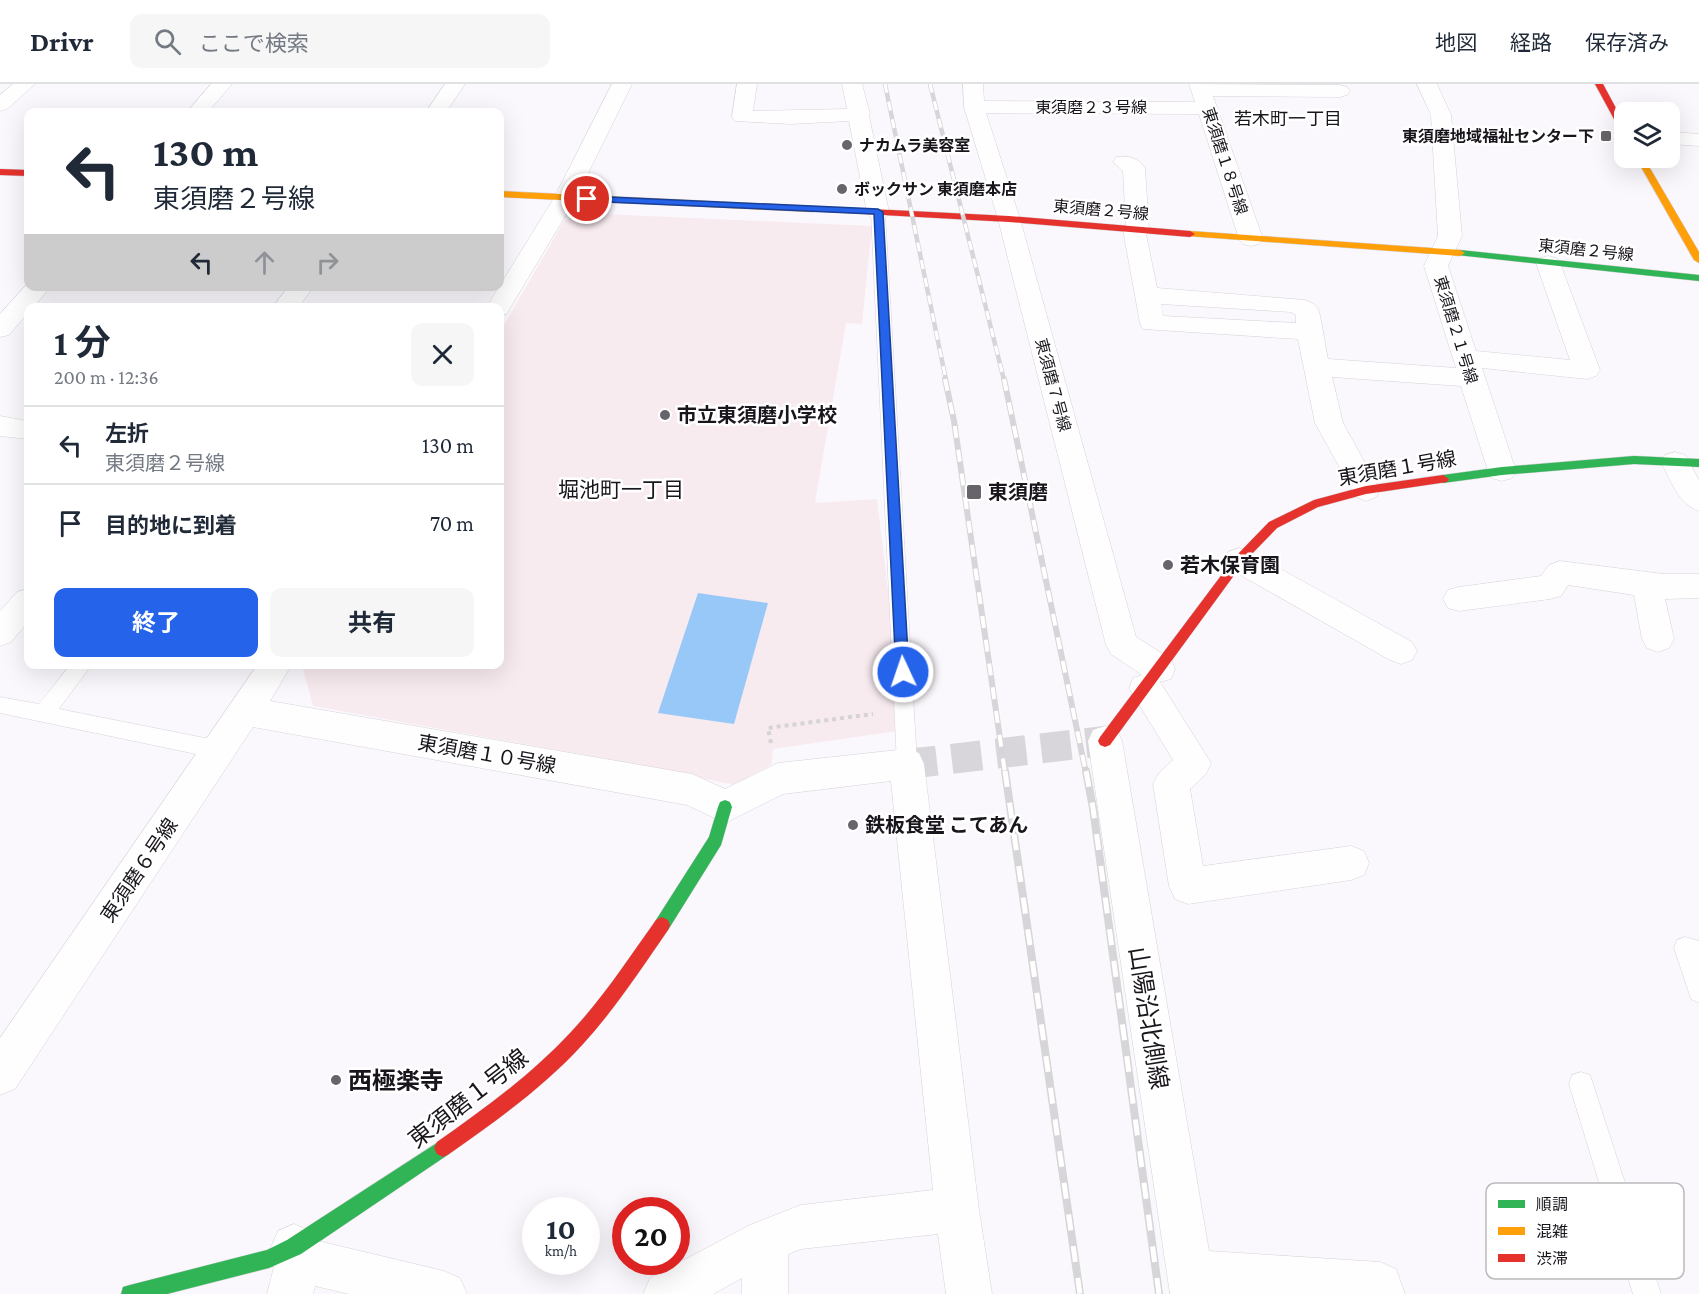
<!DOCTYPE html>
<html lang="ja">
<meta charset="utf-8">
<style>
:root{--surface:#fff;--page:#f6f6f7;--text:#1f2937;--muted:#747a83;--line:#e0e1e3;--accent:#2563eb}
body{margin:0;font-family:"Crimson Pro","Noto Sans JP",serif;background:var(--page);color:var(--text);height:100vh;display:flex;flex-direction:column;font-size:22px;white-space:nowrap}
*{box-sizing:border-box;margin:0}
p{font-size:20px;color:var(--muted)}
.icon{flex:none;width:33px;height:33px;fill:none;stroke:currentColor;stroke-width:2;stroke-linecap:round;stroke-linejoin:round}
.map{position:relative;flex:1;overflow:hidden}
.panel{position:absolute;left:24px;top:219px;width:480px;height:366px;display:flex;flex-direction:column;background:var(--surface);border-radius:12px;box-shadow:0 6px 24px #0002}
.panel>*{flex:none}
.hud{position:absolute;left:24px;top:24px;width:480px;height:183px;border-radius:12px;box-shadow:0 6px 24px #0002;background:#fff;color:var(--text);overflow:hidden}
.buttons{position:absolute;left:1614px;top:18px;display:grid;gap:12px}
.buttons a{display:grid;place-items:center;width:66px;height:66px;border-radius:12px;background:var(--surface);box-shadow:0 6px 24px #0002;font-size:30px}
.speed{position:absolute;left:522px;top:1113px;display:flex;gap:12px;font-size:30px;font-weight:700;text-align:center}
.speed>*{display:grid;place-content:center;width:78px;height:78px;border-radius:50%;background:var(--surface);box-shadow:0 6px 24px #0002;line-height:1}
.speed small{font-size:15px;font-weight:400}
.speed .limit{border:9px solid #d22;background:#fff;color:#111}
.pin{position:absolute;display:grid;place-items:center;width:51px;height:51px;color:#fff;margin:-26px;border:3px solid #fff;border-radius:50%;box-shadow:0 2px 6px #0007}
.me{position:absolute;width:66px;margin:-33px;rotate:357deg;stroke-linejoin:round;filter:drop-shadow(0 0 4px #0008)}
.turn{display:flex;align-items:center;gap:21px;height:126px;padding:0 30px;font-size:27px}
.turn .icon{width:78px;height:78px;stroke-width:2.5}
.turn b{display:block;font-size:42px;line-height:51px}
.lanes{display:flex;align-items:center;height:57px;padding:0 30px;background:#0003;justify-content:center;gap:30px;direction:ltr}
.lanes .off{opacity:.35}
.round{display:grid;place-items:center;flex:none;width:63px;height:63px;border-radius:12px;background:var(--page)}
.summary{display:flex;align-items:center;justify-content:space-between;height:102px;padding:0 30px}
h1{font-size:36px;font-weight:700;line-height:45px}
.button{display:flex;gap:12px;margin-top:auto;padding:12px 30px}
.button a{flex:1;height:69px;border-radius:12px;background:var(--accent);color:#fff;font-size:24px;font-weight:700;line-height:69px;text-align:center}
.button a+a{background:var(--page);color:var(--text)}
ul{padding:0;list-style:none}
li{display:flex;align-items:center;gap:18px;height:78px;padding:0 30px;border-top:2px solid var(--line)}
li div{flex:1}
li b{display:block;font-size:22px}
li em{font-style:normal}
header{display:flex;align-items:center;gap:36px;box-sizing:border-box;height:84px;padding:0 30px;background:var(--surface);border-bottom:2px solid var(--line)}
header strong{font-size:28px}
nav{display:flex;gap:33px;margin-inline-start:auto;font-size:21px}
.search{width:420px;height:54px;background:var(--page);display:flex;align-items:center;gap:15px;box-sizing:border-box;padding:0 21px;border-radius:12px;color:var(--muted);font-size:22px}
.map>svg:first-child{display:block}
.education{fill:#f8ebf0}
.water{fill:#98c8f7}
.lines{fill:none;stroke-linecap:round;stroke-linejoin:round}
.street-tunnel{stroke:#d9d6db;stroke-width:30;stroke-dasharray:30 15;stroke-linecap:butt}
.lane-casing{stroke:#d5d2d8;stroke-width:1}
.street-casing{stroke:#d5d2d8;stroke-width:1}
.fast-casing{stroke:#d5d2d8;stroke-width:1}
.slow-casing{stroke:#d5d2d8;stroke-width:1}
.jam-casing{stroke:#d5d2d8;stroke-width:1}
.path{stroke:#d4d3d5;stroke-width:4;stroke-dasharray:4 4;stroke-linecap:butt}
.lane{fill:#fefeff;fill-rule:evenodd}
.street{fill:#fefeff;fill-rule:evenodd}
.fast{fill:#30b455;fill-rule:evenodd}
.slow{fill:#ff9f0a;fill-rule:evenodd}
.jam{fill:#e5322d;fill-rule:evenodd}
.rail-far2-casing{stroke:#d6d5d7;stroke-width:4.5}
.rail-far1-casing{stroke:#d6d5d7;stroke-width:6}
.rail-casing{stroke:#d6d5d7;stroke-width:8}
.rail-far2{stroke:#fff;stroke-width:3;stroke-dasharray:9;stroke-linecap:butt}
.rail-far1{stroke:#fff;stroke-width:4;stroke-dasharray:12;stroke-linecap:butt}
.rail{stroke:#fff;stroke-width:5;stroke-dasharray:16;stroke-linecap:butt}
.route{fill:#2563eb;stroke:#184099;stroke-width:1.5}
.poi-dot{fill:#68646b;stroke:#fff;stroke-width:2}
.labels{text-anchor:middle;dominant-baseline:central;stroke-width:5;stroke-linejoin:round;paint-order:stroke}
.far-street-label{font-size:16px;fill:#19151c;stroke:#fff}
.far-poi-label{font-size:16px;font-weight:bold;fill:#19151c;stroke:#fff;text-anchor:start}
.far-neighbourhood-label{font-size:18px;fill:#19151c;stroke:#fff}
.poi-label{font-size:20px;font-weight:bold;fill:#19151c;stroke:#fff;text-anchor:start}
.street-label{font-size:20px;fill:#19151c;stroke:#fff}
.neighbourhood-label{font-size:21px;fill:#19151c;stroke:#fff}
.near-street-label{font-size:24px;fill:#19151c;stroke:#fff}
.near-poi-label{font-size:24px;font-weight:bold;fill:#19151c;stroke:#fff;text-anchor:start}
.key{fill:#fff;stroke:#bab9bb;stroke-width:1.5}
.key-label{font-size:16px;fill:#19151c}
</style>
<header>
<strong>Drivr</strong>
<div class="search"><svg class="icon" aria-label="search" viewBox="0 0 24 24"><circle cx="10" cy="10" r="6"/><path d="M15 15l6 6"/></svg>ここで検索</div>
<nav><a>地図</a><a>経路</a><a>保存済み</a></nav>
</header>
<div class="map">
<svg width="1699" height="1210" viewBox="0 0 1699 1210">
<rect width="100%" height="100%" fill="#fbf8fd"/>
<path class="education" d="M 582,129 L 872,142 L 862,240 L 846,239 L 815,419 L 877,415 L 905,646 L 773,665 L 772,680 L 735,701 L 597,673 L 313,622 L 303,585 L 306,580 L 500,580 L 500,248 L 564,137 Z"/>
<path class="water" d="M 698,509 L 768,519 L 734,640 L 658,629 Z"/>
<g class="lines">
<path class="street-tunnel" d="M 907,680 L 1105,657"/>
<defs>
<g id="lane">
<path d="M 878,124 L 885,128 L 917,680 L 914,686 L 907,689 L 900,686 L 897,680 L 871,128 Z"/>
<path d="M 71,580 L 92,580 L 59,625 L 220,657 L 227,660 L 230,666 L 227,672 L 220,675 L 0,629 L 0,613 L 39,620 Z"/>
<path d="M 1685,853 L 1699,857 L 1699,919 L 1691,915 L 1674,864 L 1677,856 Z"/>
<path d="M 1581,988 L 1590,991 L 1593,1000 L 1661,1210 L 1633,1210 L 1569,1000 L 1572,991 Z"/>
</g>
<g id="street">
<path d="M 13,0 L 35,0 L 7,25 L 0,27 L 0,11 Z"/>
<path d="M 211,0 L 232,0 L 208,28 L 187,28 Z"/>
<path d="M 445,0 L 465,0 L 446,28 L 426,28 Z"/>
<path d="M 612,0 L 632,0 L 576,114 L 510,224 L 507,230 L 500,231 L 500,224 L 486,224 L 554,114 Z"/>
<path d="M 737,0 L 757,0 L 753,27 L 847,25 L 842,0 L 862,0 L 870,30 L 869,32 L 889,128 L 886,133 L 878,135 L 870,133 L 867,128 L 849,37 L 790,40 L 735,37 L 732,33 Z"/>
<path d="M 963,0 L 983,0 L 984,17 L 1195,18 L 1189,0 L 1340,1 L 1347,3 L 1350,7 L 1347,11 L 1340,13 L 1213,12 L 1263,155 L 1259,160 L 1251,162 L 1243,160 L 1239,155 L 1199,30 L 986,29 L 1020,135 L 1136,553 L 1171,575 L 1175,585 L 1171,595 L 1160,598 L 1211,679 L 1206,690 L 1190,705 L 1203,782 L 1351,762 L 1364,767 L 1369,779 L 1364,791 L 1351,796 L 1188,820 L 1175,815 L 1169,802 L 1153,700 L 1159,689 L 1173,676 L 1129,604 L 1133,594 L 1142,591 L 1111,570 L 1106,561 L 998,135 L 964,23 Z"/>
<path d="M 1417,0 L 1437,0 L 1451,31 L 1462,152 L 1448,182 L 1476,267 L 1570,276 L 1536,179 L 1540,174 L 1548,172 L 1556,174 L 1560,179 L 1600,286 L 1596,292 L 1587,295 L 1482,284 L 1516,387 L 1512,394 L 1502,397 L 1492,394 L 1488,387 L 1461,302 L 1332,293 L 1343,339 L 1380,406 L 1376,413 L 1366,417 L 1356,413 L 1315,339 L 1298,255 L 1143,245 L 1140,239 L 1123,146 L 1126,141 L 1123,87 L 1113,78 L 1116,73 C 1128,71 1138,74 1145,84 L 1149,146 L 1146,150 L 1157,204 L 1305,216 C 1309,218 1314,219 1317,223 C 1320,225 1326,267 1328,275 L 1456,284 L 1424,182 L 1438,152 L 1431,31 ZM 1161,220 L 1291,228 L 1296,231 L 1296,239 L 1163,232 Z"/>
<path d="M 1670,48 L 1699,50 L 1699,62 L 1670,60 Z"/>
<path d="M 28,199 L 28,202 L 51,202 L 33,224 L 28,224 L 28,229 L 9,251 L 0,253 L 0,230 Z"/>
<path d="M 289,202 L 314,202 L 298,224 L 272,224 Z"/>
<path d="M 0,332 L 28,337 L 28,355 L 0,352 Z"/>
<path d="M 1675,368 L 1685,371 L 1699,396 L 1699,427 C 1678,420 1671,396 1661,378 L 1665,371 Z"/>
<path d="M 1239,464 L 1250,468 L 1412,558 L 1417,567 L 1412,576 L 1401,580 L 1390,576 L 1228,484 L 1224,476 L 1228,468 Z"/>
<path d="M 1560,477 L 1664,490 L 1699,490 L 1699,514 L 1665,515 L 1674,555 L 1669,564 L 1658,568 L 1647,564 L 1642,555 L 1634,511 L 1568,501 L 1561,512 L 1550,515 L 1459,527 L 1448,524 L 1443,515 L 1448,506 L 1459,503 L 1541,492 L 1549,481 Z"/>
<path d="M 28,505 L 28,538 L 11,558 L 0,562 L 0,527 L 17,508 Z"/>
<path d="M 258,580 L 292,580 L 270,617 L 692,690 L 725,705 L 778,679 L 907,665 L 919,669 L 924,680 L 979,1126 L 992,1210 L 946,1210 L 938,1150 L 801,1165 L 788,1170 L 788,1210 L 742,1210 L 742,1194 L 713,1210 L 643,1210 L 650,1194 L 750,1141 L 801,1121 L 933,1106 L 891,697 L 783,710 L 725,739 L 687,721 L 253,643 L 15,1005 L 0,1011 L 0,954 Z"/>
<path d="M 1105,642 L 1117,646 L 1122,657 L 1209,1167 L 1380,1178 L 1396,1185 L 1405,1210 L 1170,1210 L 1088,657 L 1093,646 Z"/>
<path d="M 294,1140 L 310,1147 L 314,1156 L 444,1187 L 460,1194 L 467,1210 L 349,1210 L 315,1202 L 313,1210 L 267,1210 L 276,1175 L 271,1163 L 278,1147 Z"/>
</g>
<g id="fast">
<path d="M 1460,166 L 1699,191 L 1699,197 L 1457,171 L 1455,169 Z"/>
<path d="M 1634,372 L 1699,375 L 1699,383 L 1634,380 L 1502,391 L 1443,399 L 1437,395 L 1443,391 L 1502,383 Z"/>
<path d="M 725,716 L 730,718 L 732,723 L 721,761 L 668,846 L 662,849 L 656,846 L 654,841 L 656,836 L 709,753 L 718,723 L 720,718 Z"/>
<path d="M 443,1055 L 449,1058 L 452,1064 L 449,1070 L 301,1170 L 269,1184 L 167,1210 L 121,1210 L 123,1203 L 130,1201 L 267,1166 L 287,1156 Z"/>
</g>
<g id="slow">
<path d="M 1636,74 L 1644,74 L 1699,168 L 1699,179 L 1694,176 Z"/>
<path d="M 500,107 L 813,122 L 818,125 L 813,128 L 500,113 Z"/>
<path d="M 1190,147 L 1460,166 L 1465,169 L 1460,172 L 1187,152 L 1185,150 Z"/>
</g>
<g id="jam">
<path d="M 1595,0 L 1603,0 L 1624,39 L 1624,48 L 1620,46 Z"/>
<path d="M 0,85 L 28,86 L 28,92 L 0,91 Z"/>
<path d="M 813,122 L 1009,132 L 1190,147 L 1195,150 L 1190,153 L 1009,138 L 810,127 L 808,125 Z"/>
<path d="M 1443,391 L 1449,395 L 1447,398 L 1366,410 L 1318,423 L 1277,444 L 1243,479 L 1110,661 L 1105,663 L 1100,661 L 1098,657 L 1100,653 L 1235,473 L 1269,438 L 1314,416 L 1366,402 Z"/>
<path d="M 662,833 L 668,836 L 670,841 L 668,846 C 641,885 615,925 583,960 C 544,1003 496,1037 449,1070 L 443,1073 L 437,1070 L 434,1064 L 437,1058 C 484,1025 531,991 571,948 C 603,914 629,874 656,836 Z"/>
</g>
</defs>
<use href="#lane" class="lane-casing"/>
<use href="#street" class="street-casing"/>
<use href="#fast" class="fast-casing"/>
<use href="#slow" class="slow-casing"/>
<use href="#jam" class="jam-casing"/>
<path class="path" d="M 771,659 L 768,644 L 873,630"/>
<use href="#lane" class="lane"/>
<use href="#street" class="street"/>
<use href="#fast" class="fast"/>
<use href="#slow" class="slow"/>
<use href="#jam" class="jam"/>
<defs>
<g id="rail-far2">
<path d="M 885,0 L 946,296"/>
<path d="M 930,0 L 1004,296"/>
</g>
<g id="rail-far1">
<path d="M 945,295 L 954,337 L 1005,689"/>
<path d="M 1004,295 L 1086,689"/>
</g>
<g id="rail">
<path d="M 1005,687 L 1080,1210"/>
<path d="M 1086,687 L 1093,724 L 1159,1210"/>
</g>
</defs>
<use href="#rail-far2" class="rail-far2-casing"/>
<use href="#rail-far1" class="rail-far1-casing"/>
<use href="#rail" class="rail-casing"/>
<use href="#rail-far2" class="rail-far2"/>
<use href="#rail-far1" class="rail-far1"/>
<use href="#rail" class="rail"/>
</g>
<path class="route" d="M 587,112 L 878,125 L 883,128 L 909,588 L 907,592 L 898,592 L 896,588 L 874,130 L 584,117 L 584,113 Z"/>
<g class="poi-dot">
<rect x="1600" y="46" width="12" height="12" rx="3"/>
<circle cx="847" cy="61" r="6"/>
<circle cx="842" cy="105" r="6"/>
<circle cx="665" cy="331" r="6"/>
<rect x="966" y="400" width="16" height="16" rx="3"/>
<circle cx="1168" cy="481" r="6"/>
<circle cx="853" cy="741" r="6"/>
<circle cx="336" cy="996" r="6"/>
</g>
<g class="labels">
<g class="far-street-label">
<text x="1091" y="23">東須磨２３号線</text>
<text transform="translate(1225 77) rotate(72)">東須磨１８号線</text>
<text transform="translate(1101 126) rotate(5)">東須磨２号線</text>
<text transform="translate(1586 166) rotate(6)">東須磨２号線</text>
<text transform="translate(1456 246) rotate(73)">東須磨２１号線</text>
<text transform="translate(1053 301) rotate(75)">東須磨７号線</text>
</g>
<g class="far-poi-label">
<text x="1594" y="52" text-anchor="end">東須磨地域福祉センター下</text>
<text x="859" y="61">ナカムラ美容室</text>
<text x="854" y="105">ボックサン 東須磨本店</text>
</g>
<g class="far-neighbourhood-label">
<text x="1288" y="35">若木町一丁目</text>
</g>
<g class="poi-label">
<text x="677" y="331">市立東須磨小学校</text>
<text x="988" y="408">東須磨</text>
<text x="1180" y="481">若木保育園</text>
<text x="865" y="741">鉄板食堂 こてあん</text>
</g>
<g class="street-label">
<text transform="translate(1397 384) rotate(-10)">東須磨１号線</text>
<text transform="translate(487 670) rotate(10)">東須磨１０号線</text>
<text transform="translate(139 786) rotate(-56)">東須磨６号線</text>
</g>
<g class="neighbourhood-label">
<text x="621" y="406">堀池町一丁目</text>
</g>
<g class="near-street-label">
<text transform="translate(1149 934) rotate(81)">山陽沿北側線</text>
<text transform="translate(468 1014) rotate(-38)">東須磨１号線</text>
</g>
<g class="near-poi-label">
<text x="348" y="996">西極楽寺</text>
</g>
</g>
<rect x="1486" y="1099" width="198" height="96" rx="9" class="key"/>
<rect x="1498" y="1116" width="27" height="8" fill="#30b455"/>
<rect x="1498" y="1143" width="27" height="8" fill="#ff9f0a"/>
<rect x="1498" y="1170" width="27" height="8" fill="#e5322d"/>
<g class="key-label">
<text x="1536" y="1126">順調</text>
<text x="1536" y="1153">混雑</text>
<text x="1536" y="1180">渋滞</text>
</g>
</svg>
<div class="buttons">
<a><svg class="icon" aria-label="layers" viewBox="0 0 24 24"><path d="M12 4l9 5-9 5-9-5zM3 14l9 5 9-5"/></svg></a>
</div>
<div class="speed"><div>10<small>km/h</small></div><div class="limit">20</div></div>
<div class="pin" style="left:587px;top:115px;background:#d93025"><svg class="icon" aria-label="arrive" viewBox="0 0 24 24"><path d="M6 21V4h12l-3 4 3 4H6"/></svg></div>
<svg class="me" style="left:903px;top:588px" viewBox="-20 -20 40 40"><circle r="17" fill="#2563eb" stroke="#fff" stroke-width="3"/><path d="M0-11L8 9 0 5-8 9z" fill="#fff"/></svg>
<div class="hud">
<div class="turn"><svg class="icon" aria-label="left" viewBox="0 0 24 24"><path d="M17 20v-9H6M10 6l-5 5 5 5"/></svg><div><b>130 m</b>東須磨２号線</div></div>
<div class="lanes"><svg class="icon" aria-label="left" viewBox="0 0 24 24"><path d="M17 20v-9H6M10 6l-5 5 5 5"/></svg><svg class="icon off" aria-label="ahead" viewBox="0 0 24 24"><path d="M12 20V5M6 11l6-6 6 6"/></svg><svg class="icon off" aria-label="right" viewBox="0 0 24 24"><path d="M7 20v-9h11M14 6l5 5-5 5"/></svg></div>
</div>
<section class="panel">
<div class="summary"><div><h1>1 分</h1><p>200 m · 12:36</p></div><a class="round"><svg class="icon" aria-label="close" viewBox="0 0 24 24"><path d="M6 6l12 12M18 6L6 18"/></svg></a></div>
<ul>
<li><svg class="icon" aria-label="left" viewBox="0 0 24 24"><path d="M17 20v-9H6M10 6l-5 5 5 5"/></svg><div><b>左折</b><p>東須磨２号線</p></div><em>130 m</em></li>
<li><svg class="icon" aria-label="arrive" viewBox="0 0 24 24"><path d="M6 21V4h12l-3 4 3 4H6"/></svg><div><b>目的地に到着</b></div><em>70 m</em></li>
</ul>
<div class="button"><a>終了</a><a>共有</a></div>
</section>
</div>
